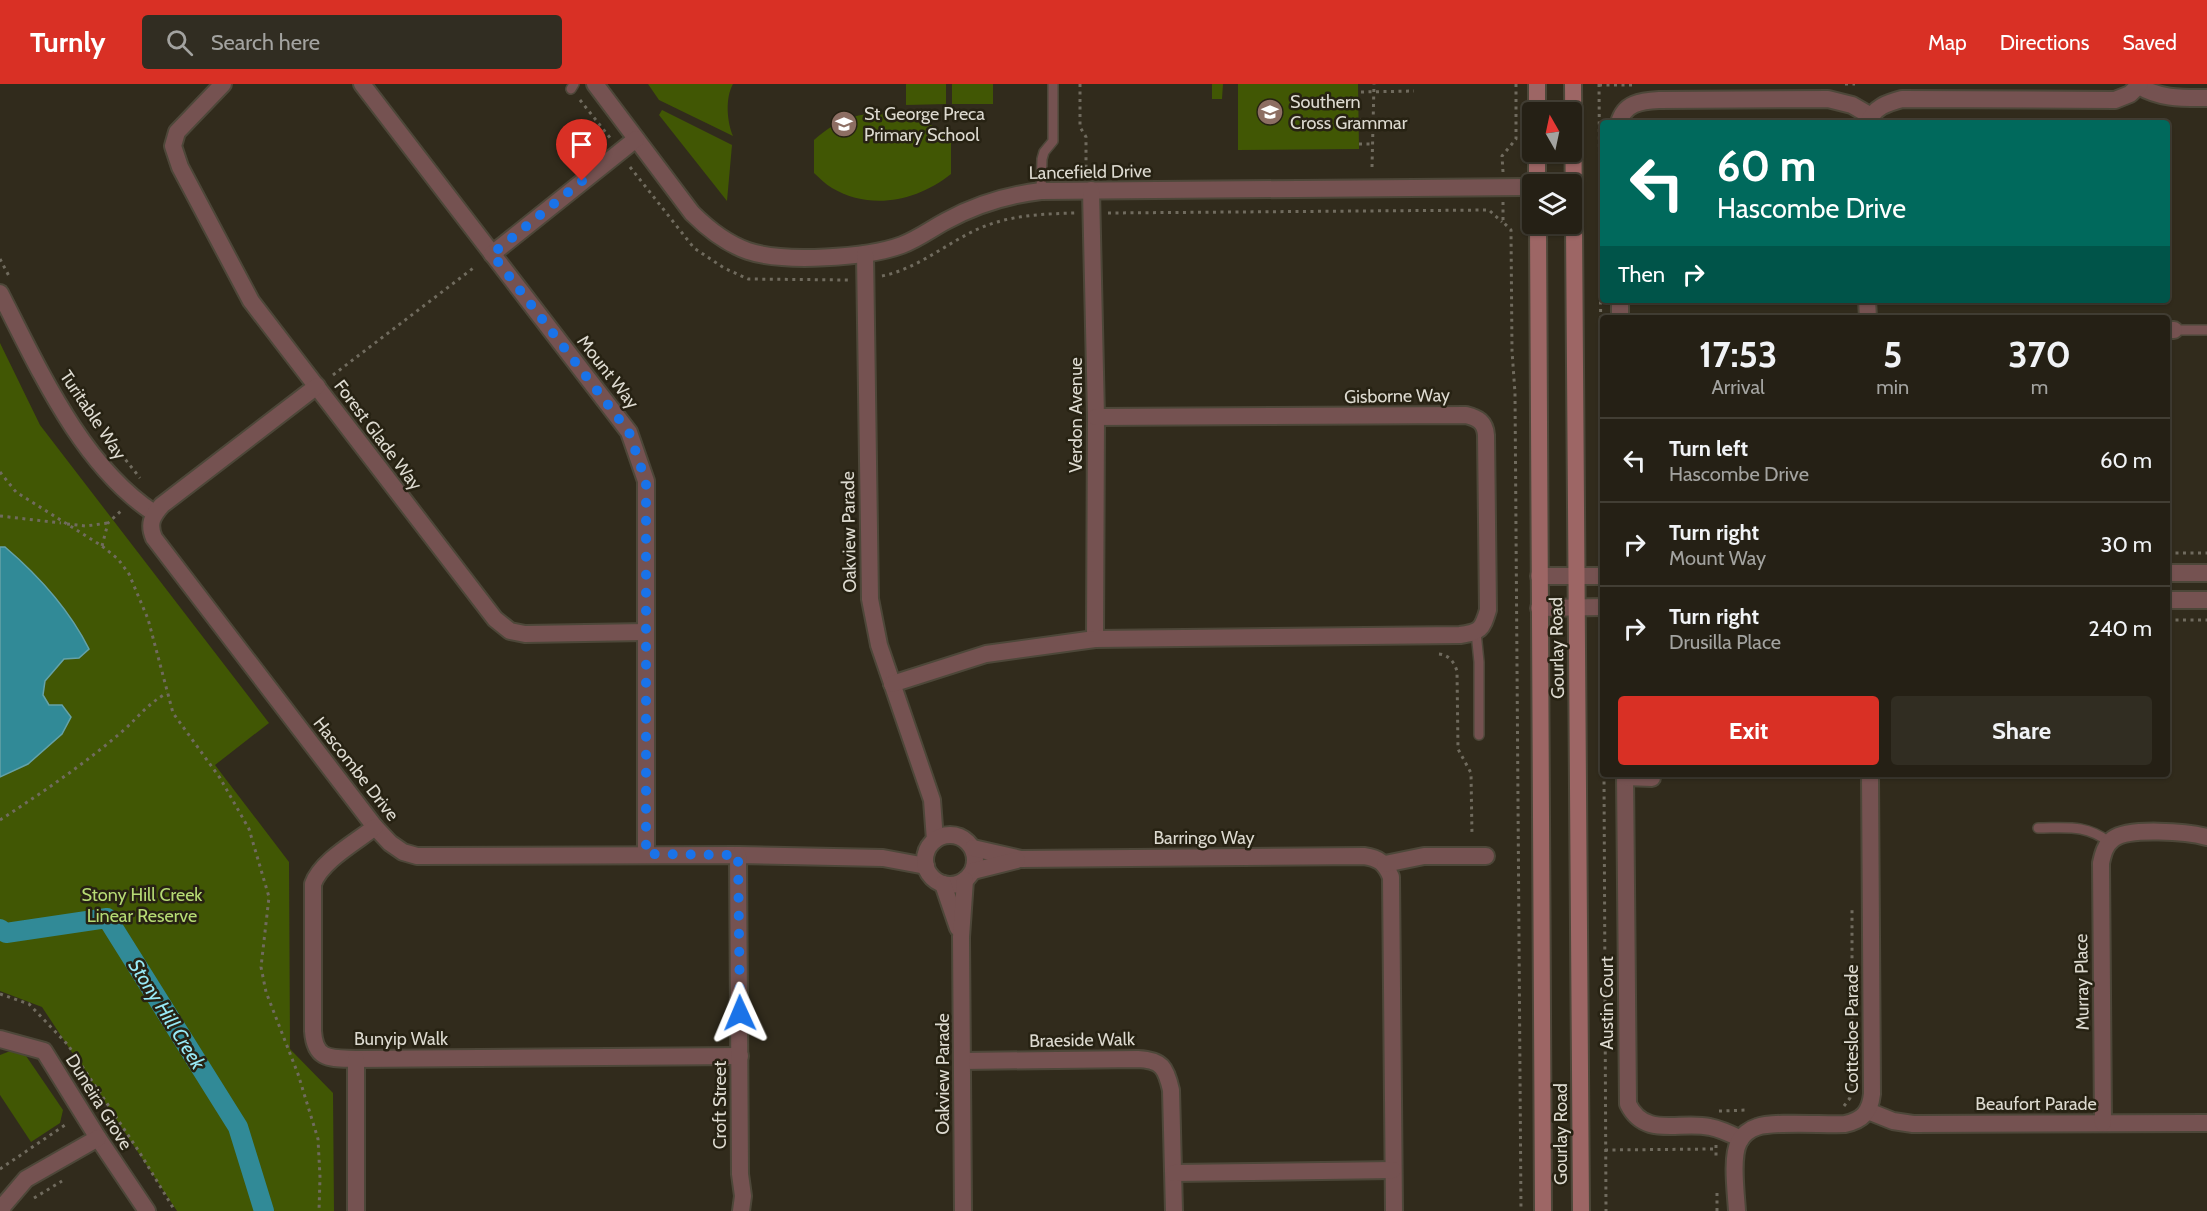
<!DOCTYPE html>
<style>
:root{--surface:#252015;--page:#312d22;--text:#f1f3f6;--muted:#a3a3a0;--line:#423e34;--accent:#d93025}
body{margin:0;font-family:Cabin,sans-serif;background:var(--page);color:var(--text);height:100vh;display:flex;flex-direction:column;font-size:22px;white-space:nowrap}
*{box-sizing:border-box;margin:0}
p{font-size:20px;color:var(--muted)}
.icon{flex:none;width:33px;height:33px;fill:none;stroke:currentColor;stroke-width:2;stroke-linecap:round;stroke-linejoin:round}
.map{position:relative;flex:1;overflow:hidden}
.details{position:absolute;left:1600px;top:231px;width:570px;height:462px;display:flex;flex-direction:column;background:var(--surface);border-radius:6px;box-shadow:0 2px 4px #0004,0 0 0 2px var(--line)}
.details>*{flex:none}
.banner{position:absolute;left:1600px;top:36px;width:570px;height:183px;border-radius:6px;box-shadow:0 2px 4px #0004,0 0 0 2px var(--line);background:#00695c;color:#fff;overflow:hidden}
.needle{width:39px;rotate:351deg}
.buttons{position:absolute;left:1522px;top:18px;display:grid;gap:12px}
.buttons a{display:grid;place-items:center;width:60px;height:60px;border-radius:6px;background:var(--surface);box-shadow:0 2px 4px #0004,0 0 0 2px var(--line);font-size:30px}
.pin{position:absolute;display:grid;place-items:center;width:51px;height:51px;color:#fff;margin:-62px -26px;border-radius:50% 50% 50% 0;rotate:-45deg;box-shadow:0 0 6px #0007}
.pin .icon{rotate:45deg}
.me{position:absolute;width:66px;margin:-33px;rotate:359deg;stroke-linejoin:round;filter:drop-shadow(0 0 4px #0008)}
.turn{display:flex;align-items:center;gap:21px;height:126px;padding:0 18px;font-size:27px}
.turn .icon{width:78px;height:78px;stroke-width:2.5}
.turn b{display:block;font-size:42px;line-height:51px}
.then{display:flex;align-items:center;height:57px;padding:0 18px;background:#0003;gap:12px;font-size:22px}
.eta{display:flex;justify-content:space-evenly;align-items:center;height:102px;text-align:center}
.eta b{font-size:36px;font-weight:700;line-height:42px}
.cta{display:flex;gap:12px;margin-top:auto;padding:12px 18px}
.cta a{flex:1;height:69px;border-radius:6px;background:var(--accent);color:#fff;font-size:24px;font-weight:700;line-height:69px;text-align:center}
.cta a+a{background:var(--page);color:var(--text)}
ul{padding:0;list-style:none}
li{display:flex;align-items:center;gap:18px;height:84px;padding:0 18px;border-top:2px solid var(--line)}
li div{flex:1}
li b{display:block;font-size:22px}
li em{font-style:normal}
header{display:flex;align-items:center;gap:36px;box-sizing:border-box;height:84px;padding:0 30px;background:var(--accent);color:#fff}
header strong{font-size:28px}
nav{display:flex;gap:33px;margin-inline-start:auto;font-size:21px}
.search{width:420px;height:54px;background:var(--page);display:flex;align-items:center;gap:15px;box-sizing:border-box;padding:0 21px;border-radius:6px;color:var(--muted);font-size:22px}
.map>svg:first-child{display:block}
.green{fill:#415704}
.water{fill:#318a97;stroke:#65a2a8;stroke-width:1.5}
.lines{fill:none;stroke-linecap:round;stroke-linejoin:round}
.canal{stroke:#318a97;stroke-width:20}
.service-casing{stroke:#4d4739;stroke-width:12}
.minor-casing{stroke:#4d4739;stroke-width:20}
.secondary-casing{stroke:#4d4739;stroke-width:20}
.path{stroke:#706b5e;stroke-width:3;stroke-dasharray:3 4.5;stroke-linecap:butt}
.service{stroke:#755251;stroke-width:9}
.minor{stroke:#755251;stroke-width:16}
.secondary{stroke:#9d6665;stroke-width:16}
.route{stroke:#1a73e8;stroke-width:10;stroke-dasharray:0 18}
.labels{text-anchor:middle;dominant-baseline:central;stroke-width:5;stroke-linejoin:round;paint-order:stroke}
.poi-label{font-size:18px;fill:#dddad0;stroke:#272213;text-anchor:start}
.street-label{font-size:18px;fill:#dddad0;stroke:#272213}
.park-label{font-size:18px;fill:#b6db74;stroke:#272213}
.water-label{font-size:20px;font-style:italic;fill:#98eaf7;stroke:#272213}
</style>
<header>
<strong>Turnly</strong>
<div class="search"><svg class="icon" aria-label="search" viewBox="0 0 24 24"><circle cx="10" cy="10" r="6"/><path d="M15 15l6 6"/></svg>Search here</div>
<nav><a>Map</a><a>Directions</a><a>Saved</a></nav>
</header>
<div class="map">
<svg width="2207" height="1127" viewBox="0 0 2207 1127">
<rect width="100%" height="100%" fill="#312b1c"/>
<g class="green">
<path d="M 648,0 L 733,0 C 725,14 727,38 733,52 L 659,16 Z"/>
<path d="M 906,0 L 946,0 L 946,20 L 906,21 Z"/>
<rect x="952" y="0" width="41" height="20"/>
<path d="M 1212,0 L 1223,0 L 1222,15 L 1212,15 Z"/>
<path d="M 1238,0 L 1358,0 L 1359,65 L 1238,66 Z"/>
<path d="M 662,26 L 732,61 L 727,117 L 659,31 Z"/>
<path d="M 884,28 C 910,31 931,37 951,55 L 951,90 C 917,117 871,127 832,104 C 825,100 820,94 814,89 L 814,56 C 838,35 852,31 884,28 Z"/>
<path d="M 0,259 L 40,341 L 269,639 L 215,681 L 289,778 L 290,965 L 333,1009 L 334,1127 L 177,1127 L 42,923 L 0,907 Z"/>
<path d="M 18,964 L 22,966 L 63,1026 L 60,1039 L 31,1058 L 0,1011 L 0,971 Z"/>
</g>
<path class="water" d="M 0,463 L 5,463 C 39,492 69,525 89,565 L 79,574 L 64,575 L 45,597 L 43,611 L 49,621 L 62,621 L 71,633 L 62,650 L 28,680 L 0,693 Z"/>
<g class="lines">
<path class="canal" d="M 0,845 L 6,849 L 107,834 L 238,1043 L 264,1127"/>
<defs>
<g id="service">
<path d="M 571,5 L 574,0"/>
<path d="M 1041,107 L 1042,75 L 1044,68 L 1053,57 L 1053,0"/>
<path d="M 2174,246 L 2207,246"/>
<path d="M 1476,548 L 1479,578 L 1479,651"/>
<path d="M 2038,744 C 2066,744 2086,740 2109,758"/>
</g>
<g id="minor">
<path d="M 223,0 L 177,48 L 173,62 L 180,83 L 251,217 L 495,535 L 510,547 L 525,550 L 646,548"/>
<path d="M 362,0 L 629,348 L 646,397 L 646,770"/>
<path d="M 595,0 L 692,129 C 708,145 725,159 748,167 C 783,179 867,174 902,161 C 918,155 931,145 946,137 C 977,120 1007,111 1041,107 L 1533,103"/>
<path d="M 2139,2 C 2160,15 2183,14 2207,14"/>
<path d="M 1619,39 C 1624,19 1641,17 1659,16 L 1828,15 L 1852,21 L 1871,32"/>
<path d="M 1868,39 C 1874,23 1887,19 1902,15 L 2115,16 L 2130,10 L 2140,0"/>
<path d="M 1091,106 L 1096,333 L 1095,555"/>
<path d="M 492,170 L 636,55"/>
<path d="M 865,170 L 870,515 L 879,561 L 932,716 L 935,756"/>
<path d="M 0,209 C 39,285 81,381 154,429"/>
<path d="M 1620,216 L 1620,234"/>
<path d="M 1867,216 L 1868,234"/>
<path d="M 2168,246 L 2174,246"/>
<path d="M 317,302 L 162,421 C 152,432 148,440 154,454 L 375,743 L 390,759 L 403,768 L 417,772 L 738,771 L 883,774 L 926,782"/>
<path d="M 2168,489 L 2207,489"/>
<path d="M 1539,492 L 1604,492"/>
<path d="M 2168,516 L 2207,516"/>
<path d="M 1539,524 L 1604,523"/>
<path d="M 892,600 L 986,570 L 1095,555 L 1460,551 C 1480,548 1482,546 1488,526 L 1486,351 C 1485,338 1478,334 1466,331 L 1096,333"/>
<path d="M 1625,690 L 1628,1020 C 1645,1055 1680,1036 1710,1043 C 1721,1045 1731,1050 1741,1055"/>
<path d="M 1625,693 L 1652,694"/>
<path d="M 375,743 C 356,758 321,777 313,800 L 313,947 C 315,977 331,974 356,975 L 740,972"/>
<circle cx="950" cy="776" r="25"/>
<path d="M 973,764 L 1021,775 L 1364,772 C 1379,774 1385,779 1391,793 L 1394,1127"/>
<path d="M 738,771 L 740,1090 L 743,1112 L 741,1127"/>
<path d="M 1385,780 L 1424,772 L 1486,772"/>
<path d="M 973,787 L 1017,776"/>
<path d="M 943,800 L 958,844"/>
<path d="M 0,955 L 44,967 L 98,1054 L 147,1127"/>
<path d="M 356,975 L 356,1127"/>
<path d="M 962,977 L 1138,975 C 1162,976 1166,984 1171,1006 L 1174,1127"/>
<path d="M 1868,1027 L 1893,1037 L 1913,1040 L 2207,1039"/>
<path d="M 2103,1039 L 2101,779 C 2103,770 2105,761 2113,755 C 2129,743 2188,748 2207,753"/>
<path d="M 1174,1089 L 1393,1086"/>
<path d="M 2,1127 L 3,1122 L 26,1095 L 98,1054"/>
<path d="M 963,1127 L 961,853 L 965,796"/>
<path d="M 1737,1127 C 1736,1109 1731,1073 1739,1058 C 1742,1051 1750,1045 1757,1043 C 1773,1037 1825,1041 1845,1040 C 1863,1036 1870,1028 1872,1010 L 1870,690"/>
</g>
<g id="secondary">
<path d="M 1537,0 L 1537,28"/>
<path d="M 1573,0 L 1581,1127"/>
<path d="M 1537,68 L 1537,100"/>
<path d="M 1538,140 L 1543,1127"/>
</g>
</defs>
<use href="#service" class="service-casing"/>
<use href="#minor" class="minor-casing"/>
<use href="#secondary" class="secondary-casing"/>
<g class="path">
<path d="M 1080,0 L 1080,43 L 1086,53 L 1086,84"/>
<path d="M 1599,0 L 1601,284 L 1604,318"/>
<path d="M 1845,0 L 1855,0"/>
<path d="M 1599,1 L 1634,1"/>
<path d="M 1361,8 L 1414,7"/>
<path d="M 580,16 L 611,55"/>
<path d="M 1359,36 L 1373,36"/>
<path d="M 1359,60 L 1373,60"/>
<path d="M 630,83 L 694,164 L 724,184 L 748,195 L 849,196"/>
<path d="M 1372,83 L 1374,0"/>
<path d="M 1503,88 L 1502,72 L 1516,55 L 1516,0"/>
<path d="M 1503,118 L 1503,138 L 1511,146 L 1512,267 L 1515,309 L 1521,1127"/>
<path d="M 1108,129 L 1489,126 L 1502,138"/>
<path d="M 0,175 L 10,194"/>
<path d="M 882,192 C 917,185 947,159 978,145 C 1009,131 1042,130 1075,129"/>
<path d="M 333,291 L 476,182"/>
<path d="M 79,317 L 140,394"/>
<path d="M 0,388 L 16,408 L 102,462 L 118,475 L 129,490 L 148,535 L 173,629 L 220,694 L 249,745 L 269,813 L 261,883 L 266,908 L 298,990 L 318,1055 L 320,1093 L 319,1127"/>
<path d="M 0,432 L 61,439"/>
<path d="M 67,440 L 86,442 L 108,439"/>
<path d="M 102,462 L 108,439 L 122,426"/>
<path d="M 2168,469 L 2207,469"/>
<path d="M 2168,536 L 2207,536"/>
<path d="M 1439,570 C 1449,571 1454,578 1457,587 L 1458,665 L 1471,689 L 1472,752"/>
<path d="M 1604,690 L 1606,1127"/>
<path d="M 0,736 C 43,708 86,679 125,645 C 140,631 149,619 167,609"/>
<path d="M 0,910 L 29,920 L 68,961 L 140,1069 L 175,1127"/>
<path d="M 1844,1022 L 1850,1014 L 1852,1002 L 1852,824"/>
<path d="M 1719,1027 L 1748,1026"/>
<path d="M 1716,1061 L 1716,1076"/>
<path d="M 1605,1066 L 1716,1065"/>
<path d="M 0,1085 L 68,1039"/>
<path d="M 1717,1109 L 1717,1127"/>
<path d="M 34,1114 L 62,1097"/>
</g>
<use href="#service" class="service"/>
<use href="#minor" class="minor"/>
<use href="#secondary" class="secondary"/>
</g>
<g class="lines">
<path class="route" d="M 582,97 L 492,170 L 629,348 L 646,398 L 646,770 L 738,771 L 740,929"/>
</g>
<defs>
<symbol id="school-disc" viewBox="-11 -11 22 22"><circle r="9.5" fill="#8d6e63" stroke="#272213"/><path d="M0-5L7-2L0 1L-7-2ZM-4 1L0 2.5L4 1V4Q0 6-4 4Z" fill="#fff"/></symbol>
</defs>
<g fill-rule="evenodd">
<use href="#school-disc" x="1255" y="13" width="30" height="30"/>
<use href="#school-disc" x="829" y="25" width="30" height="30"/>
</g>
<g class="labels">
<g class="poi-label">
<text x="1290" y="18">Southern<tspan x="1290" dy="21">Cross Grammar</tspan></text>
<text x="864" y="30">St George Preca<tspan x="864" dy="21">Primary School</tspan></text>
</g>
<g class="street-label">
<text transform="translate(1090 88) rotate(-1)">Lancefield Drive</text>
<text transform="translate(608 288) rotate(52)">Mount Way</text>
<text transform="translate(1397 312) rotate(-1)">Gisborne Way</text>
<text transform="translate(93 331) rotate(56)">Turitable Way</text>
<text transform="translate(1076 331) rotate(-90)">Verdon Avenue</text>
<text transform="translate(378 351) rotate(53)">Forest Glade Way</text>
<text transform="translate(849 448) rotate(-91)">Oakview Parade</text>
<text transform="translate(1557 564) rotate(-91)">Gourlay Road</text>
<text transform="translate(356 685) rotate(52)">Hascombe Drive</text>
<text x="1204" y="754">Barringo Way</text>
<text transform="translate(2082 898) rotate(-91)">Murray Place</text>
<text transform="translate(1607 919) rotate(-90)">Austin Court</text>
<text transform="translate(1852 945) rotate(-90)">Cottesloe Parade</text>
<text x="401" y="955">Bunyip Walk</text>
<text transform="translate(1082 956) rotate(-1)">Braeside Walk</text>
<text transform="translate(943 990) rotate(-90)">Oakview Parade</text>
<text transform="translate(99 1018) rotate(58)">Duneira Grove</text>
<text x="2036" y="1020">Beaufort Parade</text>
<text transform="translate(720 1021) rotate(-90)">Croft Street</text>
<text transform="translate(1561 1050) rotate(-90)">Gourlay Road</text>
</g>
<g class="park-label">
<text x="142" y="811">Stony Hill Creek<tspan x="142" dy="21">Linear Reserve</tspan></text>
</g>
<g class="water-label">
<text transform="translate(167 930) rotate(58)">Stony Hill Creek</text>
</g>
</g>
</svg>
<div class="buttons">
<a><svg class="needle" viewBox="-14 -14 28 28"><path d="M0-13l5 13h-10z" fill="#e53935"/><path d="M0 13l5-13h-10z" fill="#a3a3a0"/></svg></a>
<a><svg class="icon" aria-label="layers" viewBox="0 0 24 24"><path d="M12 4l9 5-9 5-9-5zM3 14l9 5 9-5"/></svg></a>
</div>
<div class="pin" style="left:582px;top:97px;background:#d93025"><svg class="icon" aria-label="arrive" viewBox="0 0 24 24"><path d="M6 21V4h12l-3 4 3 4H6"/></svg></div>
<svg class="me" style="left:740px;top:929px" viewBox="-20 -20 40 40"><path d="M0-17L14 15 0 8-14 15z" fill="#1a73e8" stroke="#fff" stroke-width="4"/></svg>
<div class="banner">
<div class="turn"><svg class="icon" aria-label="left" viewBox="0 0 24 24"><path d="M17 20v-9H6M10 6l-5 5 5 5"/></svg><div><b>60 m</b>Hascombe Drive</div></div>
<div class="then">Then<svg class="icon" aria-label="right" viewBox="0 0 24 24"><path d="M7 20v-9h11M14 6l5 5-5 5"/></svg></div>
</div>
<section class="details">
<div class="eta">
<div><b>17:53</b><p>Arrival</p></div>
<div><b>5</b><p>min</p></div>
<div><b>370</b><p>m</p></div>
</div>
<ul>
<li><svg class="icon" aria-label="left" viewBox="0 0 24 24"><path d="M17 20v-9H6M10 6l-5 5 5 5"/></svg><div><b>Turn left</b><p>Hascombe Drive</p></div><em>60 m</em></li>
<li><svg class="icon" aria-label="right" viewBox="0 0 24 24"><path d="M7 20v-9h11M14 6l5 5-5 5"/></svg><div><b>Turn right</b><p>Mount Way</p></div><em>30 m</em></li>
<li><svg class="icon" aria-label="right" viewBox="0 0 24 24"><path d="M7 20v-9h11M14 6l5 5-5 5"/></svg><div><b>Turn right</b><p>Drusilla Place</p></div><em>240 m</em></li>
</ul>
<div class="cta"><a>Exit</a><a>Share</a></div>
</section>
</div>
